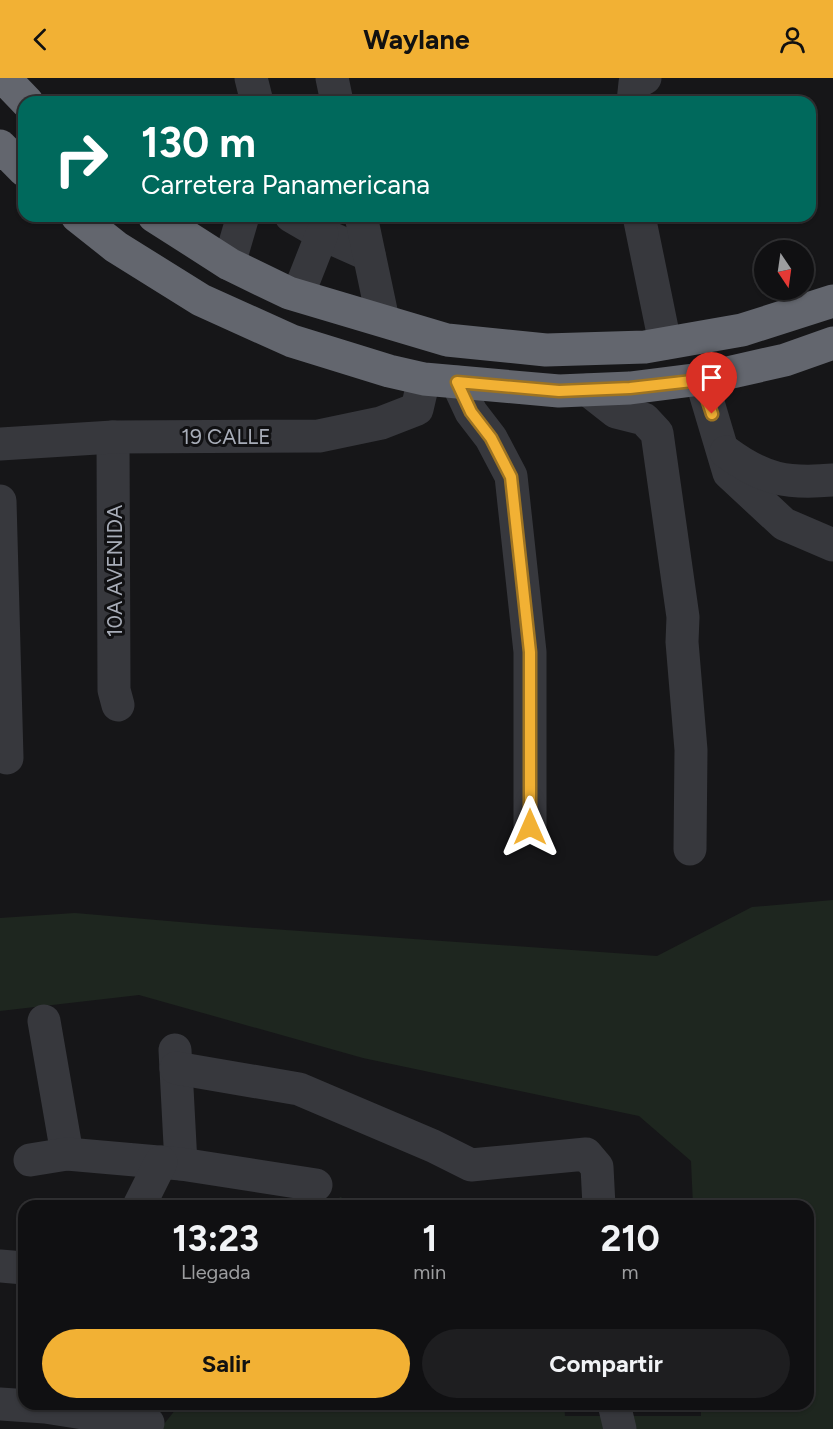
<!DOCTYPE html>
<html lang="es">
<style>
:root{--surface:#101012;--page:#1e1e20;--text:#f1f3f6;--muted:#9c9d9f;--line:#303032;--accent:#f2b134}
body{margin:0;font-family:Figtree,sans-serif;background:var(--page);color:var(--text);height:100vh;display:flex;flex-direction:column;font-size:22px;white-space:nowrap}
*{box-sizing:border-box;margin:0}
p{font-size:20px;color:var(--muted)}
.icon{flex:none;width:33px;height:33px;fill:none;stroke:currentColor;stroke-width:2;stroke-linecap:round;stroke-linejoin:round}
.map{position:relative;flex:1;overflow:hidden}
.drawer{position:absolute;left:18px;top:1122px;width:796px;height:210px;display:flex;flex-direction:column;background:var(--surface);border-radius:18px;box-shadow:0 2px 4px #0004,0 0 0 2px var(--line)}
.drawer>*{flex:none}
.hud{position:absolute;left:18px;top:18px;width:798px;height:126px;border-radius:18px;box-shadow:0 2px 4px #0004,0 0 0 2px var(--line);background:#00695c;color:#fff;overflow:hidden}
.needle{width:39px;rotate:167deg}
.controls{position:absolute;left:754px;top:162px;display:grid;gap:12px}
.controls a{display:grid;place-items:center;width:60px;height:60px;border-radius:50%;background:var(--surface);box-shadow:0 2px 4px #0004,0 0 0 2px var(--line);font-size:30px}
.pin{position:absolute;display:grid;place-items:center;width:51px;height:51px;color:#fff;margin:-62px -26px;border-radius:50% 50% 50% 0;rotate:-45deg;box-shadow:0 0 6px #0007}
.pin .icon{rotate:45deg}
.me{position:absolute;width:66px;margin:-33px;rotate:0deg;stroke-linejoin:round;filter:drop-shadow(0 0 4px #0008)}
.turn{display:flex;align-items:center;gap:21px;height:126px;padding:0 24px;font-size:27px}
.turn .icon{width:78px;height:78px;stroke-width:2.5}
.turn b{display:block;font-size:42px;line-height:51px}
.eta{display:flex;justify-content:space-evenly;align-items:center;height:102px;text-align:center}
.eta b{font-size:36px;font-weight:700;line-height:42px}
.action{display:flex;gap:12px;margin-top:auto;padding:12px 24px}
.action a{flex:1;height:69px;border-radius:36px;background:var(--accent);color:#111;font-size:24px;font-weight:700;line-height:69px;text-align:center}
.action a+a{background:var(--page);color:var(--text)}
header{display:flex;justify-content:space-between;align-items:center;height:78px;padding:0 24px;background:var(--accent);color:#111;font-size:27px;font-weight:700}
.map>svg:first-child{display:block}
.green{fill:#1e261f}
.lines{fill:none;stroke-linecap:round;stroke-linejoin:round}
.minor{stroke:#37383d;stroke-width:33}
.highway{stroke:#63666e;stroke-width:33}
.route-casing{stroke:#9d7322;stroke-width:15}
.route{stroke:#f2b134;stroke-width:10}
.labels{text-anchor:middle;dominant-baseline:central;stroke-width:6;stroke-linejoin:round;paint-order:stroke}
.street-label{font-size:21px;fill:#a8adb8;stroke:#111113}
</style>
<header><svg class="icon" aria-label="back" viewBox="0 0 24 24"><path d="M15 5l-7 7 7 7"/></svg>Waylane<svg class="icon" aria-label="person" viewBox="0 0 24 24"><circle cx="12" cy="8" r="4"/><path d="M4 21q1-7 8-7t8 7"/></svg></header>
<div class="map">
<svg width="833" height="1351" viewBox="0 0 833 1351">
<rect width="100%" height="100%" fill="#161618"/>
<g class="green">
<path d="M 833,822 L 833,1351 L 160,1351 L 180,1326 L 564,1326 L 565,1338 L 701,1338 L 701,1326 L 808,1326 L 808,1128 L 693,1128 L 691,1083 L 639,1038 L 363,980 L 139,917 L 0,933 L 0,840 L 75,835 L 215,847 L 657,878 L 752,829 Z"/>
<path d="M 340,1119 L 365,1128 L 334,1128 Z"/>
</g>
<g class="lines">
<g class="minor">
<path d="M 251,0 L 257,24"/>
<path d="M 332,0 L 337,24"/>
<path d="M 633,24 L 635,5 L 645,0"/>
<path d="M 291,138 L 322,156 L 369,177"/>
<path d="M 361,138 L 383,242"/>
<path d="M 639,138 L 665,265"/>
<path d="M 229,186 L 243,138"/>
<path d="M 298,217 L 322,156"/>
<path d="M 701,301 L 729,395 L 784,446 L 833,467"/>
<path d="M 457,304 L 471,334 L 491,360 L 511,398 L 530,574 L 530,749"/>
<path d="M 588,312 L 616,334 L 644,341 L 657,355 L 683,539 L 682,564 L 691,672 L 690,771"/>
<path d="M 113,359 L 114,612 L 118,627"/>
<path d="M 0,366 L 113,359 L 319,358 L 381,345 L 417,331 L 424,301"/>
<path d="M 726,374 C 764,402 787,406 833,402"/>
<path d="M 0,423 L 7,680"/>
<path d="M 44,943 L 67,1076"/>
<path d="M 175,972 L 181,1086"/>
<path d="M 176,990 L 299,1011 L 433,1068 L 471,1087 L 586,1076 L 597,1089 L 599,1128"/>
<path d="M 30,1082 L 67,1076 L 181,1086 L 316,1107"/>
<path d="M 139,1128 L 161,1084"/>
<path d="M 0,1188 L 24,1190"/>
<path d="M 0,1326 L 45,1329 L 148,1345"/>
<path d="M 614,1326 L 620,1351"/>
</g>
<g class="highway">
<path d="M 4,0 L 27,24"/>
<path d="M 0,68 L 24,92"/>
<path d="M 77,138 L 116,169 L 201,222 L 292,263 L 389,293 L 424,301 L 559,313 L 630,310 L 701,301 L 785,282 L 833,265"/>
<path d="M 154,138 L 229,186 L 289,215 L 447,262 L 546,272 L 645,269 L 742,252 L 833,223"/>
</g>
</g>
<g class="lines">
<defs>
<path id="route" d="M 530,749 L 530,574 L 511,399 L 491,360 L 471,334 L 457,304 L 559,313 L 630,310 L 701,302 L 712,336"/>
</defs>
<use href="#route" class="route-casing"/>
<use href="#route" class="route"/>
</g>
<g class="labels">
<g class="street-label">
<text x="226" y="358">19 CALLE</text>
<text transform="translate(114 493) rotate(-90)">10A AVENIDA</text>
</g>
</g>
</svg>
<div class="controls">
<a><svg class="needle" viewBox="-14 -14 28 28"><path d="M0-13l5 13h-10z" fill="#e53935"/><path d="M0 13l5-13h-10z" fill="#9c9d9f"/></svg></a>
</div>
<div class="pin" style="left:712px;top:336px;background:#d93025"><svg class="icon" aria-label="arrive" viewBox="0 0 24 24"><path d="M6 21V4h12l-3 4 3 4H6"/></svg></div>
<svg class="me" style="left:530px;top:749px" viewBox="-20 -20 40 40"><path d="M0-17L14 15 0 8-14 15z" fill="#f2b134" stroke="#fff" stroke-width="4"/></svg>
<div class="hud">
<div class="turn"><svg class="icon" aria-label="right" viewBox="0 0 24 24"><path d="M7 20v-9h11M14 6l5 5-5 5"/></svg><div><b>130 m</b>Carretera Panamericana</div></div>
</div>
<section class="drawer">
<div class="eta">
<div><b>13:23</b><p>Llegada</p></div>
<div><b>1</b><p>min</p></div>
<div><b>210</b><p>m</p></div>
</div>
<div class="action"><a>Salir</a><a>Compartir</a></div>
</section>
</div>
